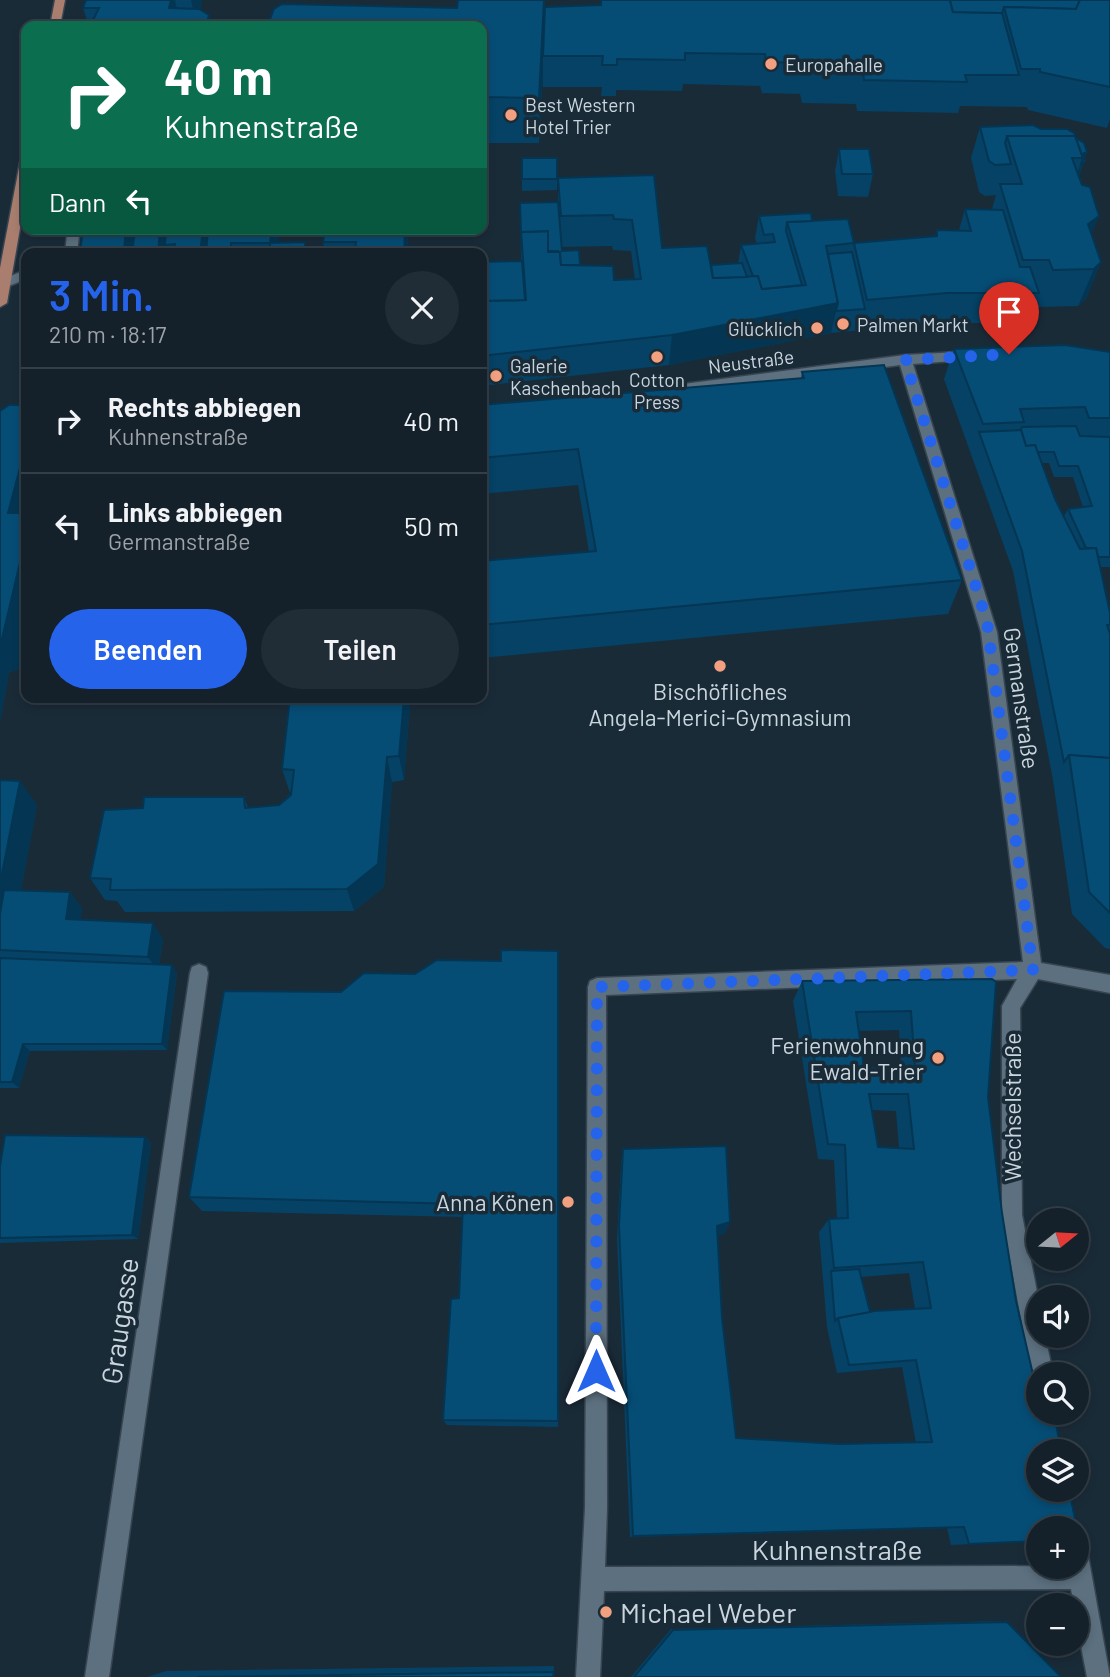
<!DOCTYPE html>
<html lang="de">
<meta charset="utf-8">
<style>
:root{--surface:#14202a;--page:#212d36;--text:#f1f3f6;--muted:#9da3a8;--line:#333e47;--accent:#2563eb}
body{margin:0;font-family:Barlow,sans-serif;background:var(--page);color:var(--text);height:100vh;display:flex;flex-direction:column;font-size:26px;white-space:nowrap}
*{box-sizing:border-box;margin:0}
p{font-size:23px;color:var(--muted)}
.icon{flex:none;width:38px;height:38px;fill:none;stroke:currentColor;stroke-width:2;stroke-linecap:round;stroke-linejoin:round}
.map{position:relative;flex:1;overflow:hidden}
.drawer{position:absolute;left:21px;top:248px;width:466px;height:455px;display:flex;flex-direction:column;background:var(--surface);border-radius:14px;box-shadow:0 4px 10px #0003,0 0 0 2px var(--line)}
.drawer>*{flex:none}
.banner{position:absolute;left:21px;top:21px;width:466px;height:214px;border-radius:14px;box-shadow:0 4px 10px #0003,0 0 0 2px var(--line);background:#0b6e4f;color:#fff;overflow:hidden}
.needle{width:46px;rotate:72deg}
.controls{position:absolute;left:1026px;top:1208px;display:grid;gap:14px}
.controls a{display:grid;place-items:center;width:63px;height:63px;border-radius:50%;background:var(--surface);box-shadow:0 4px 10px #0003,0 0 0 2px var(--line);font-size:35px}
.pin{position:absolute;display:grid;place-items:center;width:60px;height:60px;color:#fff;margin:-72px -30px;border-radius:50% 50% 50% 0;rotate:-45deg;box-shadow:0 0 7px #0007}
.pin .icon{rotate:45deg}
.me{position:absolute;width:77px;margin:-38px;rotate:0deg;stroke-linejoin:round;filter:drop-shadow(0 0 5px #0008)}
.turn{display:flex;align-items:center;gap:24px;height:147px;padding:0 28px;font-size:32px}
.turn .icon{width:91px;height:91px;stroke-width:2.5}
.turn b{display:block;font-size:49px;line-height:60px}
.then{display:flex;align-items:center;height:66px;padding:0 28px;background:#0003;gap:14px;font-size:26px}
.round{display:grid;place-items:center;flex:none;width:74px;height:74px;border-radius:37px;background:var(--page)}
.summary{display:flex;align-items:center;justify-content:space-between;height:119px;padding:0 28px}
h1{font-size:42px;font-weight:600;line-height:52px;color:var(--accent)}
.cta{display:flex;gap:14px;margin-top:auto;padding:14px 28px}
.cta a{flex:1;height:80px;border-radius:42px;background:var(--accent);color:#fff;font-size:28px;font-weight:600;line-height:80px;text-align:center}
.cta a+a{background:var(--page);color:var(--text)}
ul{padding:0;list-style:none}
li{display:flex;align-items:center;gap:21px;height:105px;padding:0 28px;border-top:2px solid var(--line)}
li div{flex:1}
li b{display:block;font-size:26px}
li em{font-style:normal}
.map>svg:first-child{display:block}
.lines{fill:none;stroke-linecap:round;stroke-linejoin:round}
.minor-casing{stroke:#384551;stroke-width:3}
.major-casing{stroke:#384551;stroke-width:3}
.minor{fill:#5c707f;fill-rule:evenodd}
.major{fill:#a97e6f;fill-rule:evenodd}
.wall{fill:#054265;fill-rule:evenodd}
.shaded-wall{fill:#043653}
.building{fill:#064d76;stroke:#043653;stroke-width:2;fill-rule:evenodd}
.route{stroke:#2563eb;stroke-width:12;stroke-dasharray:0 21.6}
.poi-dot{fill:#f2a07f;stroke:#1a2b38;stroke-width:2.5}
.labels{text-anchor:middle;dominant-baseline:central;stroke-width:7;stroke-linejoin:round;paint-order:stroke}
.far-poi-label{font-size:19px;fill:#cbd5de;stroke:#1a2b38;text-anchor:start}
.far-street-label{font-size:19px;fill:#cbd5de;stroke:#1a2b38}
.poi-label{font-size:23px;fill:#cbd5de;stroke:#1a2b38;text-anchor:end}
.street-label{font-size:23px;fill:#cbd5de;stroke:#1a2b38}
.near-street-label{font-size:28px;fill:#cbd5de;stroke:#1a2b38}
.near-poi-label{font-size:28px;fill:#cbd5de;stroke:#1a2b38;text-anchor:start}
</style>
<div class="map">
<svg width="1110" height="1677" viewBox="0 0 1110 1677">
<rect width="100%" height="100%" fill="#1a2b38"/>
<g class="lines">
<defs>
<g id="minor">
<path d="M 73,231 L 79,235 L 77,254 L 65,254 L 67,235 Z"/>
<path d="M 26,270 L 26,279 L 9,286 L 0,286 L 0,280 Z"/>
<path d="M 975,351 L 982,356 L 980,359 L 913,364 L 997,632 L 1041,963 L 1110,975 L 1110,993 L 1038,979 L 1020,1008 L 1022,1215 L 1038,1297 L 1038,1335 L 1045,1335 L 1053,1374 L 1038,1374 L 1038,1383 L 1031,1374 L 1002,1215 L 1002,1006 L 1017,979 L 606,995 L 607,1508 L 605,1567 L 1076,1566 L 1076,1543 L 1084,1547 L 1088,1555 L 1110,1677 L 1087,1677 L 1076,1620 L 1076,1605 L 1074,1605 L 1071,1589 L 604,1591 L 600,1677 L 576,1677 L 585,1508 L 588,987 L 590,981 L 597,978 L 1023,962 L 981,632 L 900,365 L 676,395 L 669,390 L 676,385 L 905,355 Z"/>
<path d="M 199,964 L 206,967 L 208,973 L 109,1677 L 85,1677 L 190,973 L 192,967 Z"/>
</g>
<g id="major">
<path d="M 55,0 L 65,0 L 60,26 L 50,26 Z"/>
<path d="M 26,158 L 26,194 L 7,303 L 0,307 L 0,268 L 20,162 Z"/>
</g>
</defs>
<use href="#minor" class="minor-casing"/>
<use href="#major" class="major-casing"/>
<use href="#minor" class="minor"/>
<use href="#major" class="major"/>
</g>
<g class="wall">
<path d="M 86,0 L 201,0 L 202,3 L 200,9 L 209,15 L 212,26 L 89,26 L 83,8 Z"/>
<path d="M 545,0 L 545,7 L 600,5 L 600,0 L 1110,0 L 1110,119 L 1107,128 L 1028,110 L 1027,107 L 960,106 L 958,113 L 857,111 L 856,104 L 802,103 L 800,94 L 762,93 L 760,86 L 683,84 L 682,91 L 616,90 L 616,96 L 601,96 L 602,87 L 543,87 L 543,74 L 539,143 L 481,143 L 481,26 L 457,8 Z"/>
<path d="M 980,127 L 1041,129 L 1076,138 L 1087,152 L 1079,176 L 1092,234 L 1101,262 L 1086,299 L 1078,306 L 1038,307 L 1036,300 L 1027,323 L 938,323 L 831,333 L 669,365 L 481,386 L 481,262 L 521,261 L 520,203 L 558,202 L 558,178 L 654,175 L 662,248 L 711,265 L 738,264 L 741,245 L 757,244 L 755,238 L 759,216 L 812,221 L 854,243 L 852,252 L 854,243 L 935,237 L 937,230 L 959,230 L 965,209 L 992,209 L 996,195 L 985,196 L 979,192 L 971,158 ZM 612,246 L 613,250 L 631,251 L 635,280 L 614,280 L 580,265 L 562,251 L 562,247 Z"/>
<path d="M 839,149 L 873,174 L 868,197 L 838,196 L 835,171 Z"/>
<path d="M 522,158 L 557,158 L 557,190 L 522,191 Z"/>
<path d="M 52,229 L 163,229 L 164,234 L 163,254 L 81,254 L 83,234 L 54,236 Z"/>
<path d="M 166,229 L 280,229 L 278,242 L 305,242 L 307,253 L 325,253 L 323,242 L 325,229 L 408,229 L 407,254 L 168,254 L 165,245 Z"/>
<path d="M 954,349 L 1110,352 L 1110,567 L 1100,567 L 1110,613 L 1110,629 L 1109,631 L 1110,634 L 1110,949 L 1105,948 L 1072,914 L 1053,780 L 1013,571 L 944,379 ZM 1042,463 L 1049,463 L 1054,477 L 1073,477 L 1083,507 L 1068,509 L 1064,516 L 1055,499 Z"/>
<path d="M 802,372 L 962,580 L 948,614 L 481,658 L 481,561 L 589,552 L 578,485 L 481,494 L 481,405 L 801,378 Z"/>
<path d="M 26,405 L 26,631 L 18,670 L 9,672 L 0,722 L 0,411 Z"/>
<path d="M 410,705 L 404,780 L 392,782 L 384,887 L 354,911 L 125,912 L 117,901 L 105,900 L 90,878 L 143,808 L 244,797 L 248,807 L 279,805 L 291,793 L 290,793 L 282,769 Z"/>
<path d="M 0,780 L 37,805 L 21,890 L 82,908 L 80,920 L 163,939 L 159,965 L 177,973 L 167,1050 L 30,1051 L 19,1088 L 0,1088 Z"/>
<path d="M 558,951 L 558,1427 L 447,1425 L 443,1420 L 459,1298 L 463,1217 L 202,1211 L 189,1197 L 341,992 L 415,974 Z"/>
<path d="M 992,979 L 988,1097 L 1038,1541 L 951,1545 L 947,1528 L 630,1537 L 617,1239 L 621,1164 L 623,1149 L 730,1222 L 724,1234 L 717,1236 L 722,1318 L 736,1438 L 839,1444 L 916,1443 L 902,1367 L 837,1373 L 827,1327 L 819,1232 L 829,1219 L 837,1219 L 834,1160 L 818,1159 L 793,1001 L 802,981 ZM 899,1030 L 901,1067 L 864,1067 L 858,1031 ZM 872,1110 L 896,1111 L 899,1148 L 878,1147 ZM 909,1273 L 915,1309 L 870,1312 L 861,1277 Z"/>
<path d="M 145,1137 L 151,1143 L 138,1239 L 0,1243 L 0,1166 Z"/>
<path d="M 999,1621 L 1007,1622 L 1061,1677 L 631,1677 L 671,1629 Z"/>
<path d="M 554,1666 L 553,1677 L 147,1677 L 166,1671 Z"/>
</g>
<g class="shaded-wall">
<path d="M 171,0 L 175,0 L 180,23 L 169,8 Z"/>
<path d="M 191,0 L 201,0 L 202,3 L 196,23 Z"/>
<path d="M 545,0 L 545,38 L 543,56 L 543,74 L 539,143 L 539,98 Z"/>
<path d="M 209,15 L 212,26 L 206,26 Z"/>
<path d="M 1087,152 L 1073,192 L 1069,195 L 1083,158 L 1082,154 Z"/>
<path d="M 1099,216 L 1084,253 L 1088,224 Z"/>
<path d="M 126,229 L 139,229 L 137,254 L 125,254 L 124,250 Z"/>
<path d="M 160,229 L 163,229 L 164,234 L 163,254 L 158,254 Z"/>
<path d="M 203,229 L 211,229 L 214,254 L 200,254 Z"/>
<path d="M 272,229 L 280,229 L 277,254 L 270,243 Z"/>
<path d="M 405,229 L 408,229 L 407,254 L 404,254 Z"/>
<path d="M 1101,262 L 1086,299 L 1078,306 L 1094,269 Z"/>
<path d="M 838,303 L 831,333 L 669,365 L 672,335 Z"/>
<path d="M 21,464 L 26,475 L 26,529 L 8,513 Z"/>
<path d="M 26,537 L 26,631 L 18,670 L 9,672 L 0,722 L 0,644 Z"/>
<path d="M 404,698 L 409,698 L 410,705 L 404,780 L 399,756 Z"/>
<path d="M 387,757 L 392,782 L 384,887 L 354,911 L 347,889 Z"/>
<path d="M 20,781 L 37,805 L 10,951 L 0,950 L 0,884 Z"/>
<path d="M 70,892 L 82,908 L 78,934 L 66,919 Z"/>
<path d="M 153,923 L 163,939 L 158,971 L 148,957 Z"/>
<path d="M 172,965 L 177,973 L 167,1050 L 162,1044 Z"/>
<path d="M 23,1044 L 30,1051 L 19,1088 L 12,1082 Z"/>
<path d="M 145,1137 L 151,1143 L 138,1239 L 132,1235 Z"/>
<path d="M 730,1222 L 724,1234 L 710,1238 L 717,1226 Z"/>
</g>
<g class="building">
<path d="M 86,0 L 171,0 L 169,8 L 199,9 L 209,15 L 206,26 L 90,26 L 99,8 L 83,8 Z"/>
<path d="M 458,0 L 544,0 L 539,98 L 481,97 L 481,26 L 256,26 L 270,19 L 274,9 L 282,4 L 457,8 Z"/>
<path d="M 601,0 L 950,0 L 953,12 L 1002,13 L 1019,75 L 965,75 L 967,82 L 864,80 L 863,73 L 807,72 L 805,63 L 766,62 L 765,54 L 685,53 L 685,60 L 617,59 L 617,65 L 602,65 L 603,56 L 543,56 L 545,7 L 601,5 Z"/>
<path d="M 950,0 L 1080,0 L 1076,9 L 1004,7 L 1002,13 L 953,12 Z"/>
<path d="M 1080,0 L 1110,0 L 1110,87 L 1040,72 L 1040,69 L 1021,69 L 1004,7 L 1076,9 Z"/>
<path d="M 1033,125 L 1041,129 L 1067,129 L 1074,133 L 1075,136 L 1007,136 L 1005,143 L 1011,164 L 995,165 L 989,161 L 980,127 Z"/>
<path d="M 1007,136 L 1075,136 L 1083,158 L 1072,158 L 1082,185 L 1090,187 L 1099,216 L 1088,224 L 1101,262 L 1094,269 L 1053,270 L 1049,260 L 1023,260 L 1000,184 L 1022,184 Z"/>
<path d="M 1076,138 L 1084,143 L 1087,152 L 1082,154 L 1085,161 L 1081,164 L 1083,158 Z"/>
<path d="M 839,149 L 869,149 L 873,174 L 842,174 Z"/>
<rect x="522" y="158" width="35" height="21"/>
<path d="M 654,175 L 662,248 L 707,246 L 713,278 L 758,276 L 762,289 L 806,285 L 787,222 L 848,219 L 854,243 L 826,246 L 838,303 L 672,335 L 481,356 L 481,301 L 526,300 L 521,232 L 548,231 L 548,252 L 560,252 L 561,265 L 613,266 L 614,280 L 641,279 L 632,220 L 614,219 L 613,215 L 561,216 L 558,178 Z"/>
<path d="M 558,202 L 562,251 L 579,250 L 580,265 L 561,265 L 560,252 L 558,252 L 558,251 L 548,251 L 548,231 L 521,232 L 520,203 Z"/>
<path d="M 965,209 L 1003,210 L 1020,267 L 1030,267 L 1039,293 L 947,293 L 867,300 L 854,243 L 937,236 L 937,230 L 971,231 Z"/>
<path d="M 811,213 L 812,221 L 787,222 L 786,231 L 802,285 L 762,289 L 758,276 L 753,276 L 741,245 L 775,242 L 773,234 L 764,235 L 759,216 Z"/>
<path d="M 83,229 L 126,229 L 124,250 L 80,253 Z"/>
<path d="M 135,229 L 160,229 L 158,254 L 132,254 Z"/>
<path d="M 166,229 L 203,229 L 200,254 L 174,254 L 175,244 L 165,245 Z"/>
<path d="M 208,229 L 272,229 L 270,243 L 231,243 L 231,254 L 206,254 Z"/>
<path d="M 325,229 L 405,229 L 404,254 L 354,254 L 356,242 L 323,242 Z"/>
<path d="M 305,242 L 305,254 L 270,254 L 270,243 Z"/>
<path d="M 852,252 L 865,309 L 836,311 L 838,303 L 828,254 Z"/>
<rect x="307" y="253" width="47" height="1"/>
<path d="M 411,253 L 444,253 L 444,254 Z"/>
<path d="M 522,261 L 525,300 L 481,301 L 481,262 Z"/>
<path d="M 742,263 L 747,277 L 713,278 L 711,265 Z"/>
<path d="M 26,322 L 26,351 L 22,348 Z"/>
<path d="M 1065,345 L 1110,352 L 1110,418 L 1089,418 L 1085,407 L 1020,409 L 1024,422 L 983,424 L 954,349 Z"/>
<path d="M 884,365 L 962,580 L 481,625 L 481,561 L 596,551 L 578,449 L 481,458 L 481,405 L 804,378 L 802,372 Z"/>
<path d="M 9,405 L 26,405 L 26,464 L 21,464 L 8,513 L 26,513 L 26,537 L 1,643 L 0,644 L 0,411 Z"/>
<path d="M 1076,426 L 1080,436 L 1110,437 L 1110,557 L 1098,557 L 1096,548 L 1086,548 L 1068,509 L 1092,506 L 1078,466 L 1059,466 L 1054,452 L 1038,452 L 1040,460 L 1035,445 L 1026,446 L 1021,430 L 1022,427 Z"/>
<path d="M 1021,430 L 1026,446 L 1035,445 L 1055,499 L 1080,549 L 1096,548 L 1110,613 L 1110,625 L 1107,625 L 1110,634 L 1110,758 L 1069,755 L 1064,762 L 1022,551 L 979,432 Z"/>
<path d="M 290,698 L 404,698 L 399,756 L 387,757 L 378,864 L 347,889 L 110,890 L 111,879 L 90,878 L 104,810 L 143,808 L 144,797 L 244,797 L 245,808 L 279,805 L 291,795 L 294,770 L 282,769 Z"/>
<path d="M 1069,755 L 1110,758 L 1110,913 L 1089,892 Z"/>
<path d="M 0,780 L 20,781 L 0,884 Z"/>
<path d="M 4,890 L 70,892 L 66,919 L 153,923 L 148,957 L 0,950 L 0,914 Z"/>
<path d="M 501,950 L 558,951 L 558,1421 L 443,1420 L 451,1299 L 459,1298 L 463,1204 L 189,1197 L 224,991 L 341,992 L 364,973 L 415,974 L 437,960 L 501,961 Z"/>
<path d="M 0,958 L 172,965 L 162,1044 L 23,1044 L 12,1082 L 0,1082 Z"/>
<path d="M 992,979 L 996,982 L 988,1097 L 1002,1213 L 1016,1301 L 1038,1396 L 1038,1412 L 1041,1412 L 1042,1413 L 1054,1412 L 1061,1451 L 1038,1451 L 1038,1489 L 1069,1489 L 1079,1539 L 1076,1539 L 1076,1528 L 1038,1528 L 1038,1541 L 969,1544 L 964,1527 L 633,1536 L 619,1226 L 623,1149 L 726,1146 L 730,1222 L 717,1226 L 722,1318 L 736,1438 L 839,1444 L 932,1442 L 916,1360 L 849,1365 L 838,1318 L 874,1311 L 931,1308 L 923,1262 L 834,1268 L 829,1219 L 848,1218 L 845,1145 L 828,1144 L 802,981 ZM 911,1011 L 915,1068 L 864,1067 L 856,1012 ZM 869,1094 L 908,1094 L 914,1149 L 878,1147 Z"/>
<path d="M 5,1135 L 145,1137 L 132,1235 L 0,1238 L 0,1166 Z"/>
<path d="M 859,1269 L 870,1312 L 838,1318 L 835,1321 L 831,1271 Z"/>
<path d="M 1007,1622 L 1061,1677 L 634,1677 L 673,1630 Z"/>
<path d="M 554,1672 L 553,1677 L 197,1677 Z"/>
</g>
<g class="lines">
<path class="route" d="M 596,1371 L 597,987 L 1033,970 L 987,622 L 905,360 L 1009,354"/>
</g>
<g class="poi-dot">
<circle cx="771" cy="64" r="7"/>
<circle cx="511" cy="115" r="7"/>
<circle cx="843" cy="324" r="7"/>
<circle cx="817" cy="328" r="7"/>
<circle cx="657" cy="357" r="7"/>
<circle cx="496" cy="376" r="7"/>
<circle cx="720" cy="666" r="7"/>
<circle cx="938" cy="1058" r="7"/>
<circle cx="568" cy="1202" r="7"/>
<circle cx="606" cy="1612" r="7"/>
</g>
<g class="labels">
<g class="far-poi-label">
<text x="785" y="64">Europahalle</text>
<text x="525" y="104">Best Western<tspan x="525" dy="22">Hotel Trier</tspan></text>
<text x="857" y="324">Palmen Markt</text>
<text x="803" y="328" text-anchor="end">Glücklich</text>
<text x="510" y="365">Galerie<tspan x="510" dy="22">Kaschenbach</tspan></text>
<text x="657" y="379" text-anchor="middle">Cotton<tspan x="657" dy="22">Press</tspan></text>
</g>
<g class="far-street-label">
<text transform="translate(751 361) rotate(-7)">Neustraße</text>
</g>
<g class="poi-label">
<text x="720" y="691" text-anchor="middle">Bischöfliches<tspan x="720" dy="26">Angela-Merici-Gymnasium</tspan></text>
<text x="924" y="1045">Ferienwohnung<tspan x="924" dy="26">Ewald-Trier</tspan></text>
<text x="554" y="1202">Anna Könen</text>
</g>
<g class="street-label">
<text transform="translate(1022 698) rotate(82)">Germanstraße</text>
<text transform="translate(1012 1107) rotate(-90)">Wechselstraße</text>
</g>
<g class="near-street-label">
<text transform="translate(119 1321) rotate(-82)">Graugasse</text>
<text x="837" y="1549">Kuhnenstraße</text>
</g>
<g class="near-poi-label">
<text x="620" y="1612">Michael Weber</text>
</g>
</g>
</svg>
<div class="controls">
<a><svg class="needle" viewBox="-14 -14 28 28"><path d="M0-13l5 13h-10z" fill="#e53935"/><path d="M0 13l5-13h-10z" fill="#9da3a8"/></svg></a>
<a><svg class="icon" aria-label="sound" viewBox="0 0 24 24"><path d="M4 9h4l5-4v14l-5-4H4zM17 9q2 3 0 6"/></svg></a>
<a><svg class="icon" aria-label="search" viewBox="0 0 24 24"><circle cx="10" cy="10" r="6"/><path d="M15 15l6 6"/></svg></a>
<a><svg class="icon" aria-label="layers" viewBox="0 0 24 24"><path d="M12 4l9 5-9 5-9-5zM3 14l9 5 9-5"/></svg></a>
<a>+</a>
<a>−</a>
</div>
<div class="pin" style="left:1009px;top:354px;background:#d93025"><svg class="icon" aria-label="arrive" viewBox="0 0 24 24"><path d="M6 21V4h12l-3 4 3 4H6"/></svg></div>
<svg class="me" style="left:596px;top:1371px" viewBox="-20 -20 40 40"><path d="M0-17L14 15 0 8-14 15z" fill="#2563eb" stroke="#fff" stroke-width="4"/></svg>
<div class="banner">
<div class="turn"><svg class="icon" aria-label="right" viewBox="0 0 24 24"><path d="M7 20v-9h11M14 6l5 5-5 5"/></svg><div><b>40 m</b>Kuhnenstraße</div></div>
<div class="then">Dann<svg class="icon" aria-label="left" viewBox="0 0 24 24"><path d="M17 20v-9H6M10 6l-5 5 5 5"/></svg></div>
</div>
<section class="drawer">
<div class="summary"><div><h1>3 Min.</h1><p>210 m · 18:17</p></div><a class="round"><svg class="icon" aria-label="close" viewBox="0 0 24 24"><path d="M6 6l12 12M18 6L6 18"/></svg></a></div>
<ul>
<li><svg class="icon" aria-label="right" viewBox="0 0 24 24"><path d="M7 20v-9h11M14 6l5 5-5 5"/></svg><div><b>Rechts abbiegen</b><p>Kuhnenstraße</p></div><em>40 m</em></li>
<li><svg class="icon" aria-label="left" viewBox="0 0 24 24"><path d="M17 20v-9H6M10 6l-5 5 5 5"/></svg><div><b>Links abbiegen</b><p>Germanstraße</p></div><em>50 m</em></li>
</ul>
<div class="cta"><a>Beenden</a><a>Teilen</a></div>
</section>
</div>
